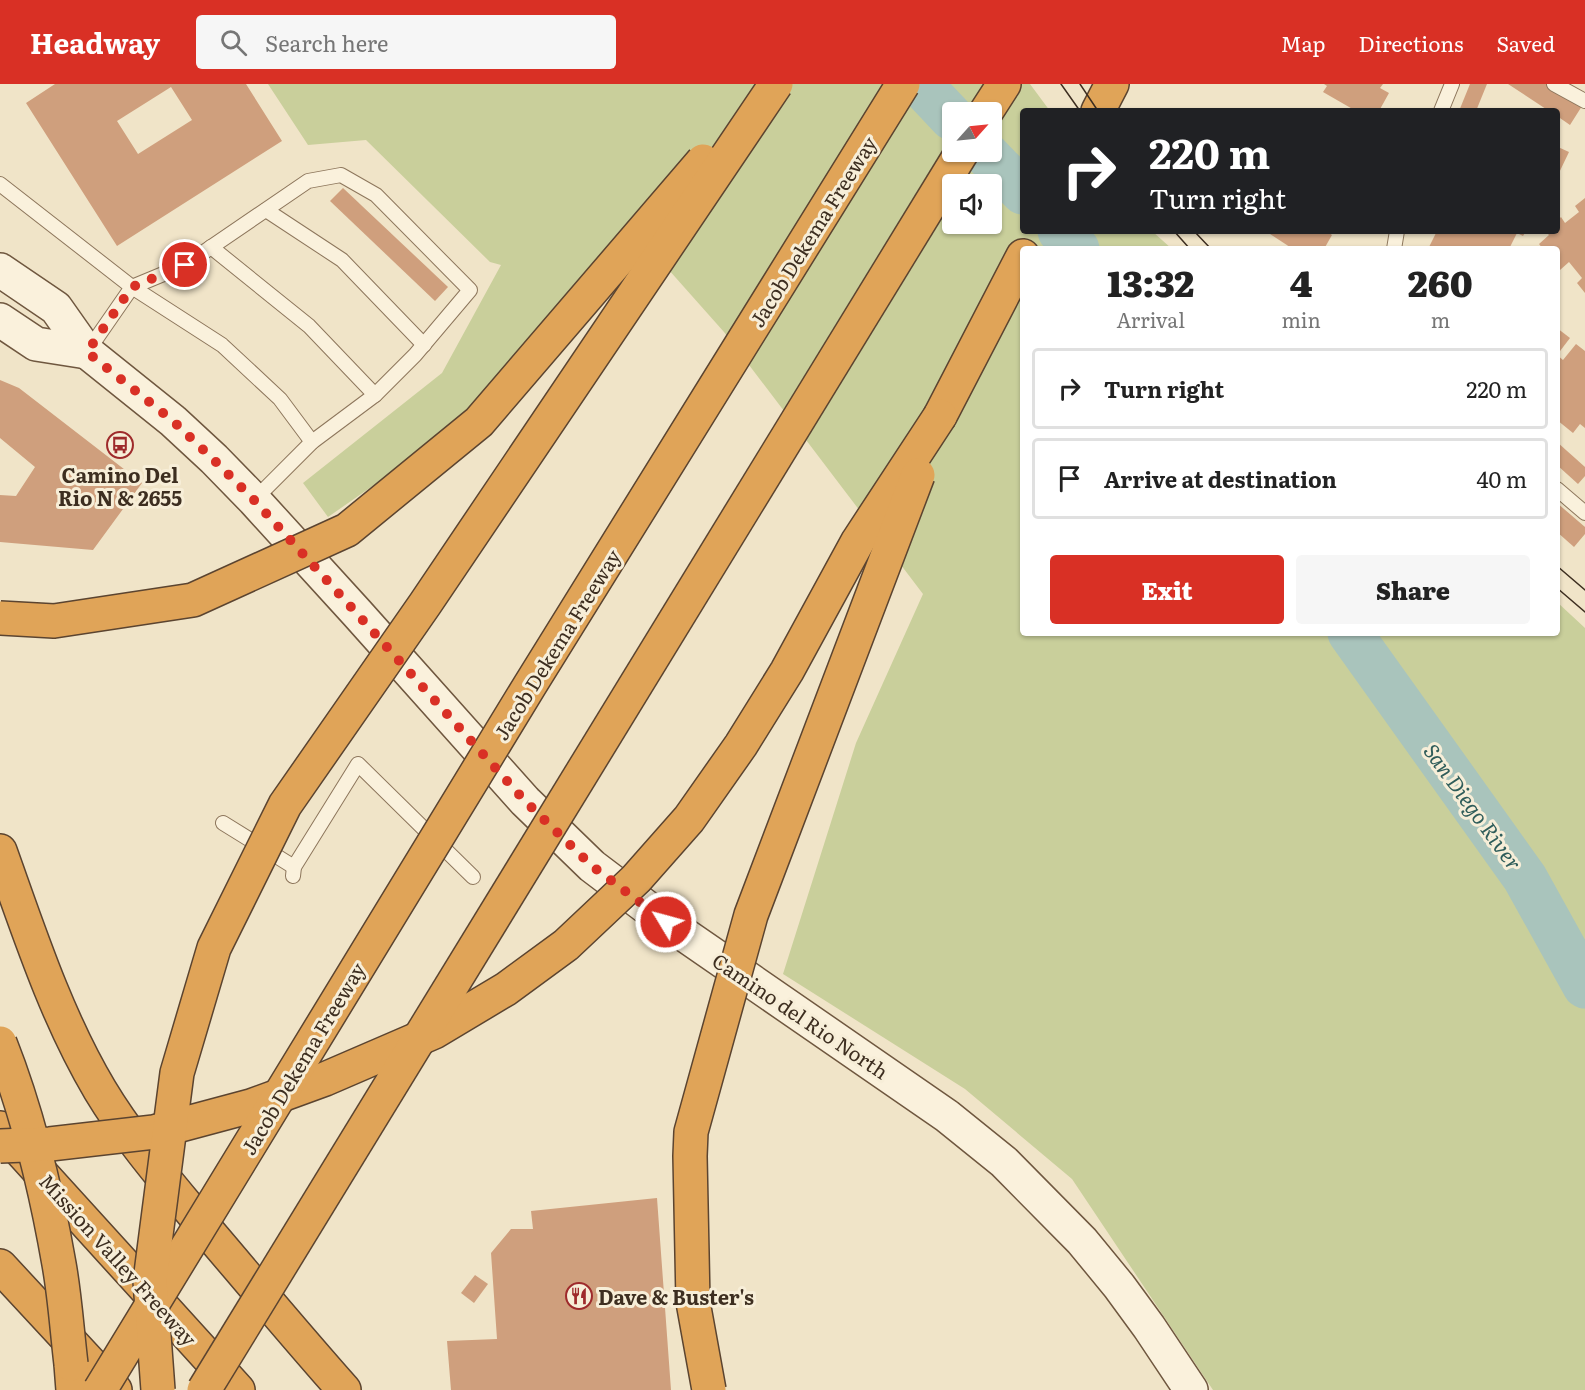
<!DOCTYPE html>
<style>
:root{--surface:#fff;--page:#f6f6f6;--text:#222;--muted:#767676;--line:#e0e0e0;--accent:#d93025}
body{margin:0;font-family:Literata,serif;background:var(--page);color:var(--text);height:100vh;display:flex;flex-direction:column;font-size:22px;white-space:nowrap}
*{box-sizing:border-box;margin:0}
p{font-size:20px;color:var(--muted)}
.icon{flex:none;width:33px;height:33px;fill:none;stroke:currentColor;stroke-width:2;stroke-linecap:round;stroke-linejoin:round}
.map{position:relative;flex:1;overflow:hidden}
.drawer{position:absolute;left:1020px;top:162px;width:540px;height:390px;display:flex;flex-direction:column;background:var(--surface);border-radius:6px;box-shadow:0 2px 4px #0004}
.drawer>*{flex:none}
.banner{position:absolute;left:1020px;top:24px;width:540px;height:126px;border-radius:6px;box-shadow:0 2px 4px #0004;background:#202124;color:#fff;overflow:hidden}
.needle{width:39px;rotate:63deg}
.buttons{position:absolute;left:942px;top:18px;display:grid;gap:12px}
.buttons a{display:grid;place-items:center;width:60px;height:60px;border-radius:6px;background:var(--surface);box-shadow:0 2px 4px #0004;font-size:30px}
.pin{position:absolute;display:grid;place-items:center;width:51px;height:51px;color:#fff;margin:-26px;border:3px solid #fff;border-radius:50%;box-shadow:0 2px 6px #0007}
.me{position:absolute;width:66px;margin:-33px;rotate:307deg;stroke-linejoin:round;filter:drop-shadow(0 0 4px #0008)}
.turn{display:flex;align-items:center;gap:21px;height:126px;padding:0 30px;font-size:27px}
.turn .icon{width:78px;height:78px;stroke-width:2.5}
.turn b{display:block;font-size:42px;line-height:51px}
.eta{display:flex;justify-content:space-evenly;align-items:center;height:102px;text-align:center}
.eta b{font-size:36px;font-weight:800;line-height:42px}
.button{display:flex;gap:12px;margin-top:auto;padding:12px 30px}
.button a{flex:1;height:69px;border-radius:6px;background:var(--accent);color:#fff;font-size:24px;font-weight:800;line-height:69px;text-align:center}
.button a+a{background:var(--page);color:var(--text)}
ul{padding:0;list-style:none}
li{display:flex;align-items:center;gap:18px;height:81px;margin:0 12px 9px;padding:0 18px;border:3px solid var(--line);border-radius:6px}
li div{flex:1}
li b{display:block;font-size:22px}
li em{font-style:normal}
header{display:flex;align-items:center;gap:36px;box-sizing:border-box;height:84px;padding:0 30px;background:var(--accent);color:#fff}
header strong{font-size:28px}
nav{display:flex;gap:33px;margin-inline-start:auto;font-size:21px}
.search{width:420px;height:54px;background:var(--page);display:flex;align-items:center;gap:15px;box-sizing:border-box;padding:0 21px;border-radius:6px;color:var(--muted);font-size:22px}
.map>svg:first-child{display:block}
.green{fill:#c9cf9b;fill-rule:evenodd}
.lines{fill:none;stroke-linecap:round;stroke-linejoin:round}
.river{stroke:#a9c4bc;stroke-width:45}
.building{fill:#cf9f7d;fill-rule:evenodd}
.service-casing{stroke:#8d765c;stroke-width:16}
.secondary-casing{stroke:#6f573f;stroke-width:36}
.motorway-casing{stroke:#5b4430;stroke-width:36}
.service{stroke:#faf1dc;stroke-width:14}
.secondary{stroke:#faf1dc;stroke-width:33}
.motorway{stroke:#e0a458;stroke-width:33}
.tram{stroke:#3d2e20;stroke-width:1.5}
.motorway-bridge-casing{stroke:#5b4430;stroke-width:36;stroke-linecap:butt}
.motorway-bridge{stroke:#e0a458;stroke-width:33}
.route{stroke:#d93025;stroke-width:10;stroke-dasharray:0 18}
.labels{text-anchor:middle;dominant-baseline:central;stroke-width:6;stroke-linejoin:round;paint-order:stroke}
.street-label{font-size:20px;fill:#3d2e20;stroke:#f7eed8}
.poi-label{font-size:20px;font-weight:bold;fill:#3d2e20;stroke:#f7eed8}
.water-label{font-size:21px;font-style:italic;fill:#2f5d5a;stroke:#f7eed8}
</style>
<header>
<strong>Headway</strong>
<div class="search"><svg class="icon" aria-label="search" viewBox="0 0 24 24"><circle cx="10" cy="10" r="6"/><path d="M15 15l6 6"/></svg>Search here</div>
<nav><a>Map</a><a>Directions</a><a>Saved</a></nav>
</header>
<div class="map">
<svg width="1585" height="1306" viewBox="0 0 1585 1306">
<rect width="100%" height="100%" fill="#f0e4c8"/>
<path class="green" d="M 268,0 L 1030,0 L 1050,27 L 1023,27 L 1023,147 L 1152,147 L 1172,165 L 1023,165 L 1023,549 L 1557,549 L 1557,518 L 1585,544 L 1585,1306 L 1213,1306 L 1072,1095 L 965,1005 L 783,890 L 856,659 L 923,510 L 724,248 L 628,140 L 572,207 L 504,283 L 456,344 L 328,433 L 303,399 L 442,289 L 501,181 L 490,178 L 366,56 L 308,61 ZM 952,28 L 992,28 L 992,68 L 952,68 ZM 952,100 L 992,100 L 992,140 L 952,140 Z"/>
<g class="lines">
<g class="river">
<path d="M 920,0 L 952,34"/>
<path d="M 984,68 L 1023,108"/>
<path d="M 1060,147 L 1077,165"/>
<path d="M 1350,549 L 1525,794 L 1585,902"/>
</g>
</g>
<g class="building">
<path d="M 55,0 L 246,0 L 282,57 L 117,162 L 26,19 ZM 171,3 L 192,36 L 138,70 L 117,37 Z"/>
<path d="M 1324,0 L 1383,0 L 1380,4 L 1389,9 L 1379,27 L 1356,27 L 1323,8 L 1327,2 Z"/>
<path d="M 1470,0 L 1487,0 L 1476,27 L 1459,27 Z"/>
<path d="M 1508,0 L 1548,0 L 1582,22 L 1570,41 L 1557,32 L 1557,27 L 1549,27 Z"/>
<path d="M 1557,55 L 1560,56 L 1558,63 L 1569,68 L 1557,93 Z"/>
<path d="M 343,104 L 448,203 L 435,217 L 330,117 Z"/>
<path d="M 1585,114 L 1585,209 L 1577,199 L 1582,194 L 1569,178 L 1560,186 L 1557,182 L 1557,165 L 1543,165 L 1539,160 L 1549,151 L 1545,147 L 1557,147 L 1557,137 L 1561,133 L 1565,139 L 1579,128 L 1575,122 Z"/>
<path d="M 1268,147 L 1326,147 L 1332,151 L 1324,165 L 1293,165 L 1267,148 Z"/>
<path d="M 1437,147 L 1526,147 L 1523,152 L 1517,149 L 1509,165 L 1428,165 Z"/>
<path d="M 1557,244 L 1570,254 L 1557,271 Z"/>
<path d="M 1576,260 L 1585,267 L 1585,344 L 1580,340 L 1573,349 L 1557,336 L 1557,271 L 1563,276 Z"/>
<path d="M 0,296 L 19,304 L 142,399 L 93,466 L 0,458 L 0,411 L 16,412 L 35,383 L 0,354 Z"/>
<path d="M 1557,358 L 1585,383 L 1585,392 L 1578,400 L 1557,381 Z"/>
<path d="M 1557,419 L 1585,443 L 1585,450 L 1574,463 L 1557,448 Z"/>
<path d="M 657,1114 L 671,1306 L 451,1306 L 447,1257 L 497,1255 L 491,1169 L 511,1145 L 533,1145 L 531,1127 Z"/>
<path d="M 475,1191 L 488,1200 L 474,1219 L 461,1209 Z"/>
</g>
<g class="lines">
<defs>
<g id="service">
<path d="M 1554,0 L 1585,17"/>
<path d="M 1441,27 L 1452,0"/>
<path d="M 0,100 L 132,203 L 222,261 L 280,315 L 312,358"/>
<path d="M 266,126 L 342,176 L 424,261"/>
<path d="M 211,163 L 309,242 L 375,311"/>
<path d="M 1394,165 L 1397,147"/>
<path d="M 87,268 L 132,203 L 185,181 L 308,97 L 341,91 L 376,111 L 470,206 L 415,271 L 375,311 L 312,358 L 254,416"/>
<path d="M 1557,405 L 1585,429"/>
<path d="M 223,739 L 294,783"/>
<path d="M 293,792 L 294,783 L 358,680 L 473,793"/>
</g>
<g id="secondary">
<path d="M 0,186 L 56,224 L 87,268 L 173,337 L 214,375 L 254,416 L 357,529 L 525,717 L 592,782 L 666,838 L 947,1032 L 1004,1078 L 1082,1157 L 1119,1202 L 1149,1243 L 1191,1306"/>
<path d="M 0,236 L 36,260 L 87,268"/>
</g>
<g id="motorway">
<path d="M 1098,27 L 1112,0"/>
<path d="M 986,28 L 1004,0"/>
<path d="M 940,332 L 1023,172"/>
<path d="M 0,767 C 29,848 56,932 100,1006 C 130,1056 168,1099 205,1144 C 251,1198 297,1253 344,1306"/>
<path d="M 0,1044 L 238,1306"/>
<path d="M 0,1182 L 115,1306"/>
<path d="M 71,1280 L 73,1306"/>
</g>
</defs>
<use href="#service" class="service-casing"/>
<use href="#secondary" class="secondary-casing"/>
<use href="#motorway" class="motorway-casing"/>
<use href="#service" class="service"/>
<use href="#secondary" class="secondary"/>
<use href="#motorway" class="motorway"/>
<g class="tram">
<path d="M 1061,0 L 1080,27"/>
<path d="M 1080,0 L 1098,27"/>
<path d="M 1174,147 L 1190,165"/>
<path d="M 1194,147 L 1211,165"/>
<path d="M 1557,482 L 1585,506"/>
<path d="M 1557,504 L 1585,528"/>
</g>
<defs>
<g id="motorway-bridge">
<path d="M 0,534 L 54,537 L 193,516 L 347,446 L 479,338 L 703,77"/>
<path d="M 0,959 C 28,1030 46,1105 59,1180 C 65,1213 67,1247 71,1280"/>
<path d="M 0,1062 L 50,1060 L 154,1048 L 251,1022 L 325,995 L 434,948 L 506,905 L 566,861 L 636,795 L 689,735 L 741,661 L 787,587 L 858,457 L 940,332"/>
<path d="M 100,1306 L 530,601 L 903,0"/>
<path d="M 158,1306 L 150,1197 L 177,989 L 214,864 L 285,721 L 425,520 L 776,0"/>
<path d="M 204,1306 L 962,68"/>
<path d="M 709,1306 L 693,1218 L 690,1072 L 691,1048 L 751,831 L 918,391"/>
</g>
</defs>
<use href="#motorway-bridge" class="motorway-bridge-casing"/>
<use href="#motorway-bridge" class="motorway-bridge"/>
</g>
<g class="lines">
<path class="route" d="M 185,181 L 132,203 L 87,268 L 173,337 L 213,375 L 254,416 L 342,513 L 525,717 L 592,782 L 666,838"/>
</g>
<defs>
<symbol id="bus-ring" viewBox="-11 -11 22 22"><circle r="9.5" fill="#f7eed8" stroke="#9e2a2b" stroke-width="1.5"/><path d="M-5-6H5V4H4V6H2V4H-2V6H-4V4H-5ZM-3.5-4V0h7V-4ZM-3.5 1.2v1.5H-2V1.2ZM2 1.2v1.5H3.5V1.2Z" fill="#9e2a2b"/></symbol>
<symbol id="restaurant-ring" viewBox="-11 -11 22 22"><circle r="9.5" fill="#f7eed8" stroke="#9e2a2b" stroke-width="1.5"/><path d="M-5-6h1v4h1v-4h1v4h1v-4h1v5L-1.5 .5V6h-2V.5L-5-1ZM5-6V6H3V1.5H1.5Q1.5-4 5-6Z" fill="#9e2a2b"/></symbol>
</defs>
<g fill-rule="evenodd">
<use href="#bus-ring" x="105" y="346" width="30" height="30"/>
<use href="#restaurant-ring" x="564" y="1197" width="30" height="30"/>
</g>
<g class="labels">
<g class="street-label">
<text transform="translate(812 147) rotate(-58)">Jacob Dekema Freeway</text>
<text transform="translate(556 560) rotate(-58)">Jacob Dekema Freeway</text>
<text transform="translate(801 931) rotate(34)">Camino del Rio North</text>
<text transform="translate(302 974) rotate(-59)">Jacob Dekema Freeway</text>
<text transform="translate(119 1175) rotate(48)">Mission Valley Freeway</text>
</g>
<g class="poi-label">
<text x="120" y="390">Camino Del<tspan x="120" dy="23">Rio N &amp; 2655</tspan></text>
<text x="598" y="1212" text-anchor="start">Dave &amp; Buster's</text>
</g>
<g class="water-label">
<text transform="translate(1474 722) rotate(54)">San Diego River</text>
</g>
</g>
</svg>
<div class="buttons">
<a><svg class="needle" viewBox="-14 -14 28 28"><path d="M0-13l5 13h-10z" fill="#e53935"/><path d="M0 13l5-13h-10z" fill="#767676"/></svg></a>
<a><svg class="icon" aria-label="sound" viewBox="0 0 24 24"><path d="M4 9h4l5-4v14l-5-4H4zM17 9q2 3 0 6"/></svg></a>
</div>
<div class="pin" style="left:185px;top:181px;background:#d93025"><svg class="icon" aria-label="arrive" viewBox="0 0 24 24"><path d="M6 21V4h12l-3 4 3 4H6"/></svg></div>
<svg class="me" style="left:666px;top:838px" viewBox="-20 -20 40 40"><circle r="17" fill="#d93025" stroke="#fff" stroke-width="3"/><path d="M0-11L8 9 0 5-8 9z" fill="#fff"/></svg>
<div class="banner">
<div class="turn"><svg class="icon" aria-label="right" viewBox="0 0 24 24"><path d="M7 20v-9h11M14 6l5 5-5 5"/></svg><div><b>220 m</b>Turn right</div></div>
</div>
<section class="drawer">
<div class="eta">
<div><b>13:32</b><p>Arrival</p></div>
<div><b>4</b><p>min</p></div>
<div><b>260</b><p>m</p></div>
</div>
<ul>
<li><svg class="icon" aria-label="right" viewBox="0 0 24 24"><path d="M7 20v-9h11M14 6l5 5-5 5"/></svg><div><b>Turn right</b></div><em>220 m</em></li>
<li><svg class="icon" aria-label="arrive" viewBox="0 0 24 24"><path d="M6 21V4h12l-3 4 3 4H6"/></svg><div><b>Arrive at destination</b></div><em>40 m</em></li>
</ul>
<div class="button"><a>Exit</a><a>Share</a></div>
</section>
</div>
